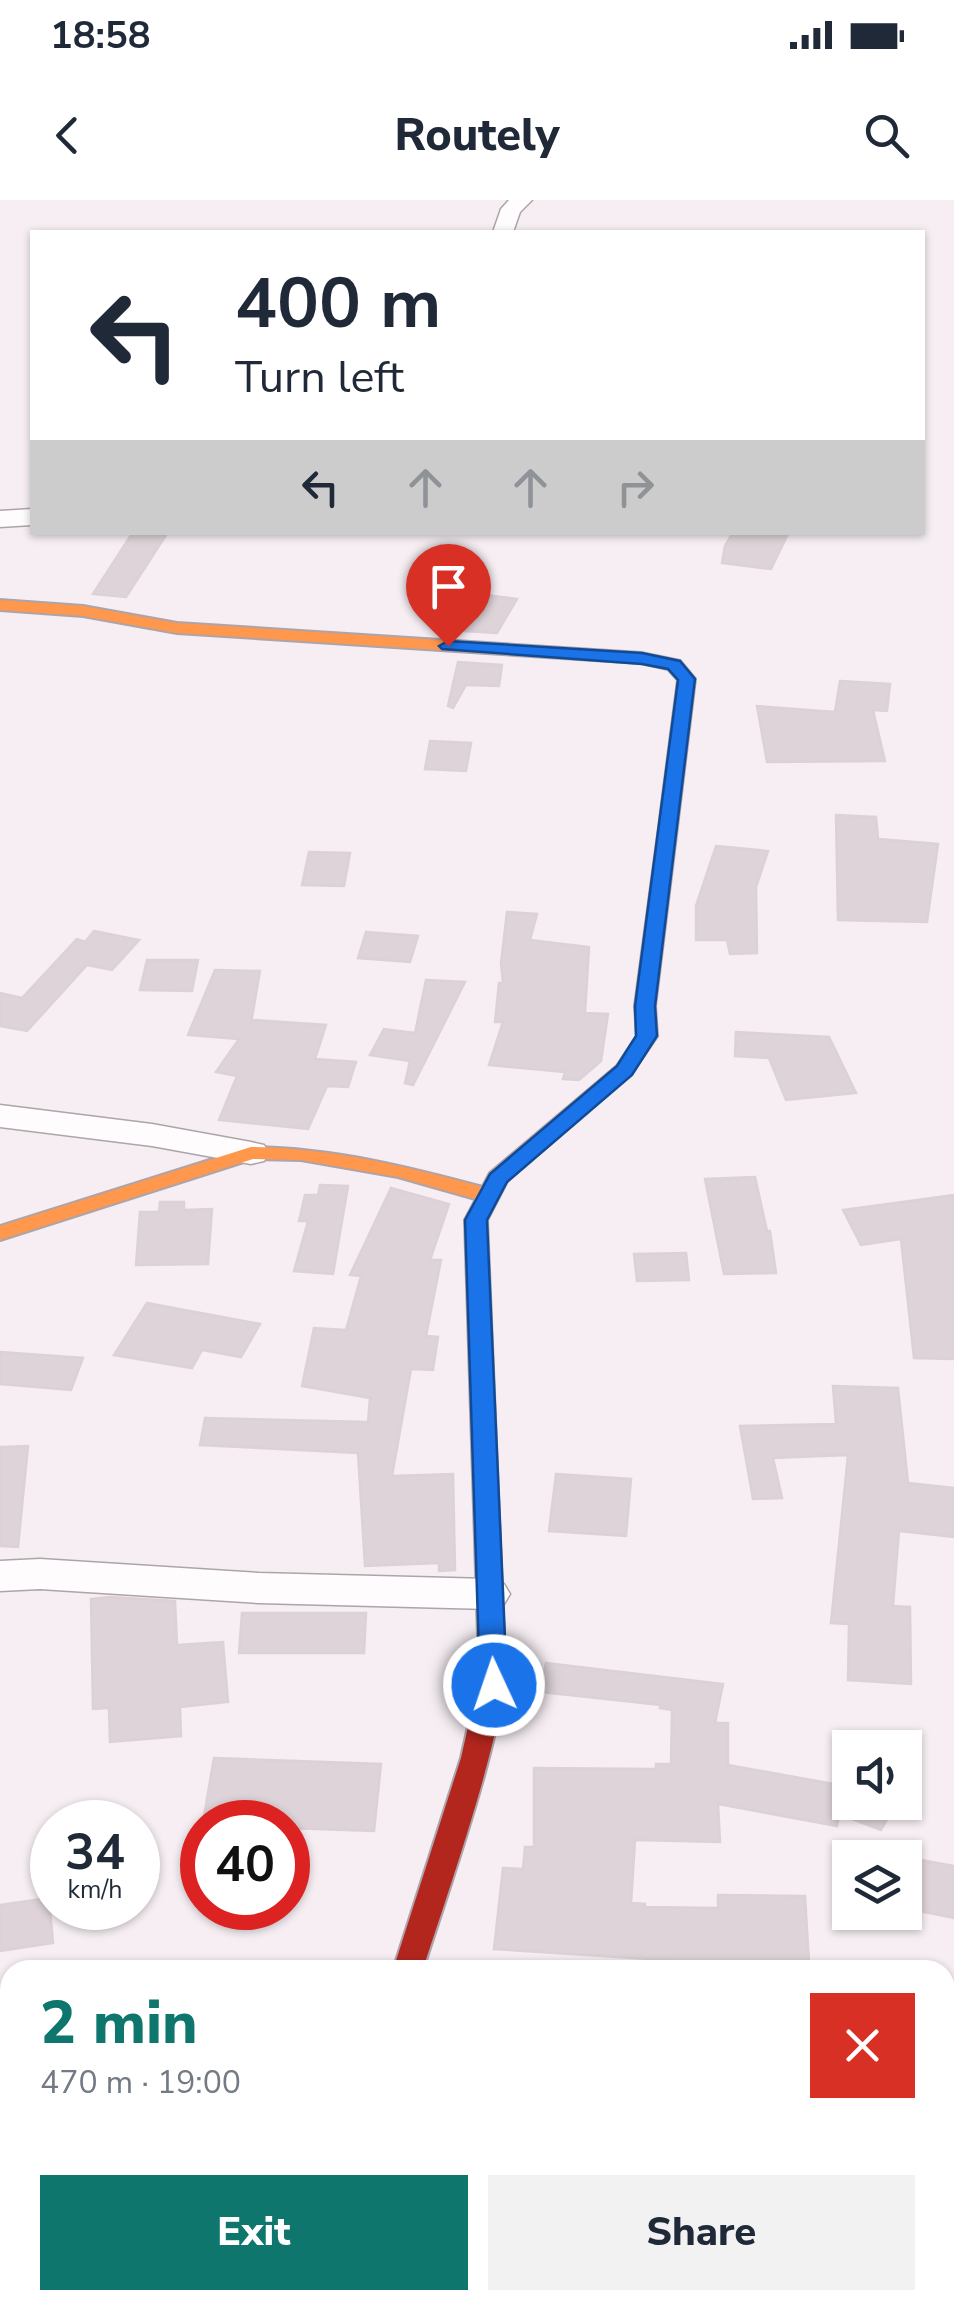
<!DOCTYPE html>
<meta charset="utf-8">
<style>
:root{--surface:#fff;--page:#f2f2f3;--text:#1f2937;--muted:#747a83;--accent:#0f766e}
body{margin:0;font-family:"Nunito Sans",sans-serif;background:var(--page);color:var(--text);height:100vh;display:flex;flex-direction:column;font-size:38px;white-space:nowrap}
*{box-sizing:border-box;margin:0}
p{font-size:32px;color:var(--muted)}
.icon{flex:none;width:55px;height:55px;fill:none;stroke:currentColor;stroke-width:2;stroke-linecap:round;stroke-linejoin:round}
.map{position:relative;flex:1;overflow:hidden}
.sheet{position:absolute;left:0px;top:1760px;width:955px;height:350px;display:flex;flex-direction:column;background:var(--surface);border-radius:30px 30px 0 0;box-shadow:0 2px 8px #0004}
.sheet>*{flex:none}
.guide{position:absolute;left:30px;top:30px;width:895px;height:305px;border-radius:0px;box-shadow:0 2px 8px #0004;background:#fff;color:var(--text);overflow:hidden}
.buttons{position:absolute;left:832px;top:1530px;display:grid;gap:20px}
.buttons a{display:grid;place-items:center;width:90px;height:90px;border-radius:0px;background:var(--surface);box-shadow:0 2px 8px #0004;font-size:50px}
.speed{position:absolute;left:30px;top:1600px;display:flex;gap:20px;font-size:50px;font-weight:700;text-align:center}
.speed>*{display:grid;place-content:center;width:130px;height:130px;border-radius:50%;background:var(--surface);box-shadow:0 2px 8px #0004;line-height:1}
.speed small{font-size:25px;font-weight:400}
.speed .limit{border:15px solid #d22;background:#fff;color:#111}
.pin{position:absolute;display:grid;place-items:center;width:85px;height:85px;color:#fff;margin:-102px -42px;border-radius:50% 50% 50% 0;rotate:-45deg;box-shadow:0 0 10px #0007}
.pin .icon{rotate:45deg}
.me{position:absolute;width:110px;margin:-55px;rotate:357deg;stroke-linejoin:round;filter:drop-shadow(0 0 8px #0008)}
.turn{display:flex;align-items:center;gap:35px;height:210px;padding:0 40px;font-size:45px}
.turn .icon{width:130px;height:130px;stroke-width:2.5}
.turn b{display:block;font-size:70px;line-height:85px}
.lanes{display:flex;align-items:center;height:95px;padding:0 40px;background:#0003;justify-content:center;gap:50px;direction:ltr}
.lanes .off{opacity:.35}
.round{display:grid;place-items:center;flex:none;width:105px;height:105px;border-radius:0px;background:var(--page)}
.headline{display:flex;align-items:center;justify-content:space-between;height:170px;padding:0 40px}
h1{font-size:60px;font-weight:800;line-height:75px;color:var(--accent)}
.action{display:flex;gap:20px;margin-top:auto;padding:20px 40px}
.action a{flex:1;height:115px;border-radius:0px;background:var(--accent);color:#fff;font-size:40px;font-weight:800;line-height:115px;text-align:center}
.action a+a{background:var(--page);color:var(--text)}
.status{display:flex;justify-content:space-between;align-items:center;height:70px;padding:0 50px;background:var(--surface);direction:ltr}
.status svg{height:28px;fill:currentColor}
header{display:flex;justify-content:space-between;align-items:center;height:130px;padding:0 40px;background:var(--surface);font-size:45px;font-weight:800}
.map>svg:first-child{display:block}
.building{fill:#ddd3d8;stroke:#dcd1d7;stroke-width:2.5}
.lines{fill:none;stroke-linecap:round;stroke-linejoin:round}
.street-casing{stroke:#ada4a9;stroke-width:3}
.fast-casing{stroke:#ada4a9;stroke-width:4}
.slow-casing{stroke:#ada4a9;stroke-width:4}
.jam-casing{stroke:#ada4a9;stroke-width:4}
.street{fill:#fefcfd;fill-rule:evenodd}
.fast{fill:#63d668;fill-rule:evenodd}
.slow{fill:#ff974d;fill-rule:evenodd}
.jam{fill:#b3261e;fill-rule:evenodd}
.route{fill:#1a73e8;stroke:#114b97;stroke-width:2.5}
</style>
<div class="status"><b>18:58</b><svg viewBox="0 0 49 12"><path d="M0 12V9h3v3zM5 12V6h3v6zM10 12V3h3v9zM15 12V0h3v12zM26 1h20v11H26zM47 4h2v5h-2z"/></svg></div>
<header><svg class="icon" aria-label="back" viewBox="0 0 24 24"><path d="M15 5l-7 7 7 7"/></svg>Routely<svg class="icon" aria-label="search" viewBox="0 0 24 24"><circle cx="10" cy="10" r="6"/><path d="M15 15l6 6"/></svg></header>
<div class="map">
<svg width="954" height="2110" viewBox="0 0 954 2110">
<rect width="100%" height="100%" fill="#f6eef3"/>
<g class="building">
<path d="M 133,332 L 168,332 L 126,397 L 93,394 Z"/>
<path d="M 732,334 L 787,336 L 771,369 L 722,363 L 725,346 Z"/>
<path d="M 477,394 L 517,399 L 497,433 L 465,431 L 466,426 L 458,425 Z"/>
<path d="M 458,462 L 502,465 L 499,486 L 466,485 L 453,508 L 448,506 Z"/>
<path d="M 840,481 L 890,484 L 887,511 L 873,510 L 885,561 L 767,562 L 757,506 L 835,512 Z"/>
<path d="M 430,541 L 471,543 L 466,571 L 425,569 Z"/>
<path d="M 836,615 L 876,617 L 878,639 L 938,644 L 927,722 L 838,720 Z"/>
<path d="M 716,646 L 768,651 L 756,687 L 757,753 L 730,754 L 727,740 L 696,740 L 696,706 Z"/>
<path d="M 309,652 L 350,653 L 344,686 L 302,685 Z"/>
<path d="M 507,712 L 537,714 L 530,740 L 589,747 L 585,813 L 608,814 L 601,861 L 579,880 L 563,879 L 565,872 L 489,865 L 503,822 L 495,822 L 499,783 L 503,783 L 501,763 Z"/>
<path d="M 94,731 L 139,740 L 112,770 L 87,765 L 27,831 L 0,826 L 0,793 L 22,798 L 77,739 L 85,742 Z"/>
<path d="M 366,732 L 418,736 L 410,762 L 358,758 Z"/>
<path d="M 147,760 L 198,760 L 192,791 L 140,790 Z"/>
<path d="M 215,770 L 260,771 L 251,823 L 253,820 L 326,825 L 315,859 L 356,862 L 348,887 L 327,886 L 308,929 L 219,920 L 237,876 L 216,872 L 239,839 L 188,835 Z"/>
<path d="M 426,780 L 465,782 L 413,885 L 405,883 L 410,861 L 370,855 L 384,829 L 415,833 Z"/>
<path d="M 736,832 L 829,837 L 856,893 L 786,900 L 769,858 L 735,856 Z"/>
<path d="M 755,977 L 767,1031 L 770,1031 L 776,1073 L 724,1074 L 705,979 Z"/>
<path d="M 320,985 L 348,986 L 333,1074 L 294,1071 L 308,1021 L 299,1021 L 305,995 L 318,995 Z"/>
<path d="M 391,988 L 449,1004 L 430,1060 L 441,1060 L 426,1136 L 438,1137 L 433,1170 L 411,1169 L 392,1276 L 453,1274 L 455,1370 L 439,1371 L 439,1363 L 365,1366 L 358,1253 L 200,1245 L 205,1218 L 368,1222 L 370,1198 L 302,1186 L 314,1128 L 346,1130 L 361,1076 L 350,1075 Z"/>
<path d="M 954,995 L 954,1159 L 914,1158 L 901,1039 L 861,1045 L 843,1010 Z"/>
<path d="M 160,1002 L 184,1002 L 184,1010 L 212,1009 L 208,1064 L 136,1065 L 140,1012 L 159,1012 Z"/>
<path d="M 686,1053 L 689,1080 L 637,1081 L 634,1054 Z"/>
<path d="M 147,1103 L 260,1124 L 241,1157 L 202,1150 L 192,1168 L 114,1155 Z"/>
<path d="M 0,1152 L 83,1158 L 71,1190 L 0,1184 Z"/>
<path d="M 833,1186 L 898,1188 L 908,1283 L 954,1288 L 954,1337 L 899,1331 L 893,1406 L 910,1407 L 911,1484 L 848,1480 L 849,1424 L 831,1423 L 848,1255 L 773,1258 L 782,1298 L 753,1299 L 740,1226 L 836,1224 Z"/>
<path d="M 28,1246 L 18,1347 L 0,1346 L 0,1247 Z"/>
<path d="M 556,1274 L 631,1279 L 626,1336 L 549,1331 Z"/>
<path d="M 109,1397 L 175,1401 L 177,1445 L 223,1442 L 228,1502 L 180,1507 L 181,1536 L 110,1542 L 109,1508 L 93,1509 L 91,1399 Z"/>
<path d="M 242,1413 L 366,1413 L 364,1453 L 239,1453 Z"/>
<path d="M 546,1463 L 723,1484 L 715,1523 L 728,1523 L 728,1565 L 845,1586 L 842,1602 L 897,1602 L 881,1630 L 839,1614 L 837,1626 L 718,1604 L 720,1642 L 635,1640 L 631,1703 L 645,1704 L 645,1707 L 718,1708 L 718,1695 L 805,1696 L 809,1763 L 680,1761 L 494,1749 L 503,1668 L 523,1669 L 525,1647 L 534,1647 L 534,1568 L 656,1569 L 656,1564 L 671,1564 L 672,1510 L 660,1508 L 661,1505 L 540,1492 Z"/>
<path d="M 214,1558 L 381,1564 L 374,1631 L 288,1628 L 288,1622 L 203,1622 Z"/>
<path d="M 905,1657 L 954,1666 L 954,1718 L 905,1708 Z"/>
<path d="M 49,1698 L 53,1743 L 0,1751 L 0,1705 Z"/>
</g>
<g class="lines">
<defs>
<g id="street">
<path d="M 509,0 L 532,0 L 520,12 L 513,32 L 493,32 L 501,9 Z"/>
<path d="M 32,309 L 32,325 L 0,327 L 0,311 Z"/>
<path d="M 0,905 L 152,924 L 251,942 L 264,945 L 269,953 L 264,961 L 251,964 L 152,946 L 0,927 Z"/>
<path d="M 40,1359 L 259,1373 L 489,1379 L 504,1384 L 510,1394 L 504,1404 L 489,1409 L 259,1403 L 40,1389 L 0,1391 L 0,1361 Z"/>
<path d="M 303,2100 L 357,2100 L 355,2110 L 301,2110 Z"/>
</g>
<path id="fast" d="M 668,621 L 677,627 L 655,806 L 657,836 L 631,874 L 507,981 L 487,1020 L 505,1467 L 501,1474 L 483,1474 L 479,1467 L 465,1020 L 490,973 L 617,866 L 637,836 L 635,806 L 659,627 Z"/>
<g id="slow">
<path d="M 0,400 L 83,406 L 177,423 L 641,453 L 680,461 L 695,479 L 677,627 L 668,633 L 659,627 L 678,480 L 668,469 L 641,463 L 177,433 L 83,416 L 0,410 Z"/>
<path d="M 251,947 C 335,948 413,968 494,990 L 497,995 L 486,1002 L 398,977 L 301,960 L 253,959 L 0,1040 L 0,1026 Z"/>
</g>
<path id="jam" d="M 492,1458 L 501,1460 C 520,1492 437,1723 423,1770 L 393,1770 L 461,1558 L 483,1460 Z"/>
</defs>
<use href="#street" class="street-casing"/>
<use href="#fast" class="fast-casing"/>
<use href="#slow" class="slow-casing"/>
<use href="#jam" class="jam-casing"/>
<use href="#street" class="street"/>
<use href="#fast" class="fast"/>
<use href="#slow" class="slow"/>
<use href="#jam" class="jam"/>
</g>
<path class="route" d="M 448,441 L 642,453 L 680,461 L 695,479 L 655,806 L 657,836 L 632,875 L 507,982 L 487,1020 L 507,1485 L 503,1492 L 484,1492 L 480,1485 L 465,1020 L 490,974 L 617,866 L 636,836 L 635,806 L 678,480 L 668,469 L 642,464 L 442,449 L 439,446 Z"/>
</svg>
<div class="buttons">
<a><svg class="icon" aria-label="sound" viewBox="0 0 24 24"><path d="M4 9h4l5-4v14l-5-4H4zM17 9q2 3 0 6"/></svg></a>
<a><svg class="icon" aria-label="layers" viewBox="0 0 24 24"><path d="M12 4l9 5-9 5-9-5zM3 14l9 5 9-5"/></svg></a>
</div>
<div class="speed"><div>34<small>km/h</small></div><div class="limit">40</div></div>
<div class="pin" style="left:448px;top:446px;background:#d93025"><svg class="icon" aria-label="arrive" viewBox="0 0 24 24"><path d="M6 21V4h12l-3 4 3 4H6"/></svg></div>
<svg class="me" style="left:494px;top:1485px" viewBox="-20 -20 40 40"><circle r="17" fill="#1a73e8" stroke="#fff" stroke-width="3"/><path d="M0-11L8 9 0 5-8 9z" fill="#fff"/></svg>
<div class="guide">
<div class="turn"><svg class="icon" aria-label="left" viewBox="0 0 24 24"><path d="M17 20v-9H6M10 6l-5 5 5 5"/></svg><div><b>400 m</b>Turn left</div></div>
<div class="lanes"><svg class="icon" aria-label="left" viewBox="0 0 24 24"><path d="M17 20v-9H6M10 6l-5 5 5 5"/></svg><svg class="icon off" aria-label="ahead" viewBox="0 0 24 24"><path d="M12 20V5M6 11l6-6 6 6"/></svg><svg class="icon off" aria-label="ahead" viewBox="0 0 24 24"><path d="M12 20V5M6 11l6-6 6 6"/></svg><svg class="icon off" aria-label="right" viewBox="0 0 24 24"><path d="M7 20v-9h11M14 6l5 5-5 5"/></svg></div>
</div>
<section class="sheet">
<div class="headline"><div><h1>2 min</h1><p>470 m · 19:00</p></div><a class="round" style="background:#d93025;color:#fff"><svg class="icon" aria-label="close" viewBox="0 0 24 24"><path d="M6 6l12 12M18 6L6 18"/></svg></a></div>
<div class="action"><a>Exit</a><a>Share</a></div>
</section>
</div>
